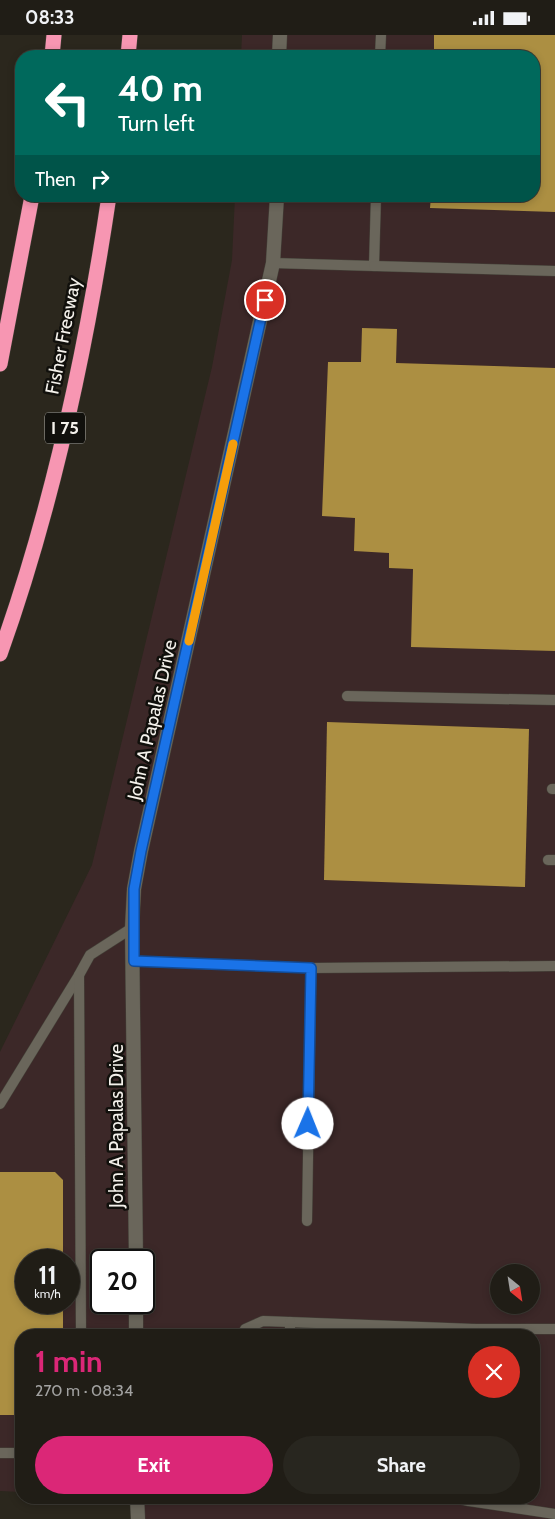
<!DOCTYPE html>
<meta charset="utf-8">
<style>
:root{--surface:#201d16;--page:#28261f;--text:#f1f3f6;--muted:#a2a2a1;--line:#3d3b35;--accent:#db2777}
body{margin:0;font-family:Cabin,sans-serif;background:var(--page);color:var(--text);height:100vh;display:flex;flex-direction:column;font-size:19px;white-space:nowrap}
*{box-sizing:border-box;margin:0}
p{font-size:16px;color:var(--muted)}
.icon{flex:none;width:28px;height:28px;fill:none;stroke:currentColor;stroke-width:2;stroke-linecap:round;stroke-linejoin:round}
.map{position:relative;flex:1;overflow:hidden}
.side{position:absolute;left:15px;top:1294px;width:525px;height:175px;display:flex;flex-direction:column;background:var(--surface);border-radius:20px;box-shadow:0 2px 8px #0003,0 0 0 1px var(--line)}
.side>*{flex:none}
.top-card{position:absolute;left:15px;top:15px;width:525px;height:152px;border-radius:20px;box-shadow:0 2px 8px #0003,0 0 0 1px var(--line);background:#00695c;color:#fff;overflow:hidden}
.needle{width:32px;rotate:150deg}
.controls{position:absolute;left:490px;top:1229px;display:grid;gap:10px}
.controls a{display:grid;place-items:center;width:50px;height:50px;border-radius:50%;background:var(--surface);box-shadow:0 2px 8px #0003,0 0 0 1px var(--line);font-size:25px}
.speed{position:absolute;left:15px;top:1214px;display:flex;gap:10px;font-size:25px;font-weight:700;text-align:center}
.speed>*{display:grid;place-content:center;width:65px;height:65px;border-radius:50%;background:var(--surface);box-shadow:0 2px 8px #0003,0 0 0 1px var(--line);line-height:1}
.speed small{font-size:12px;font-weight:400}
.speed .limit{border:2px solid #111;border-radius:8px;background:#fff;color:#111}
.pin{position:absolute;display:grid;place-items:center;width:42px;height:42px;color:#fff;margin:-21px;border:2px solid #fff;border-radius:50%;box-shadow:0 1px 5px #0007}
.me{position:absolute;width:55px;margin:-28px;rotate:1deg;stroke-linejoin:round;filter:drop-shadow(0 0 4px #0008)}
.turn{display:flex;align-items:center;gap:18px;height:105px;padding:0 20px;font-size:22px}
.turn .icon{width:65px;height:65px;stroke-width:2.5}
.turn b{display:block;font-size:35px;line-height:42px}
.then{display:flex;align-items:center;height:48px;padding:0 20px;background:#0003;gap:10px;font-size:19px}
.round{display:grid;place-items:center;flex:none;width:52px;height:52px;border-radius:26px;background:var(--page)}
.summary{display:flex;align-items:center;justify-content:space-between;height:85px;padding:0 20px}
h1{font-size:30px;font-weight:700;line-height:38px;color:var(--accent)}
.action{display:flex;gap:10px;margin-top:auto;padding:10px 20px}
.action a{flex:1;height:58px;border-radius:30px;background:var(--accent);color:#fff;font-size:20px;font-weight:700;line-height:58px;text-align:center}
.action a+a{background:var(--page);color:var(--text)}
.status{display:flex;justify-content:space-between;align-items:center;height:35px;padding:0 25px;background:var(--surface);direction:ltr}
.status svg{height:14px;fill:currentColor}
.map>svg:first-child{display:block}
.industrial{fill:#3c2828;fill-rule:evenodd}
.building{fill:#ac8f42}
.lines{fill:none;stroke-linecap:round;stroke-linejoin:round}
.service-casing{stroke:#444239;stroke-width:11}
.minor-casing{stroke:#444239;stroke-width:15}
.motorway-casing{stroke:#444239;stroke-width:16}
.service{stroke:#6a665b;stroke-width:10}
.minor{stroke:#6a665b;stroke-width:14}
.motorway{stroke:#f796b2;stroke-width:15}
.route-casing{stroke:#114b97;stroke-width:12}
.route{stroke:#1a73e8;stroke-width:9}
.slow{stroke:#f59e0b;stroke-width:9}
.labels{text-anchor:middle;dominant-baseline:central;stroke-width:5;stroke-linejoin:round;paint-order:stroke}
.shield{fill:#11100c;stroke:#b0aea8;stroke-width:1}
.shield-label{font-size:18px;font-weight:bold;fill:#f4f1eb}
.street-label{font-size:19px;fill:#f4f1eb;stroke:#11100c}
</style>
<div class="status"><b>08:33</b><svg viewBox="0 0 49 12"><path d="M0 12V9h3v3zM5 12V6h3v6zM10 12V3h3v9zM15 12V0h3v12zM26 1h20v11H26zM47 4h2v5h-2z"/></svg></div>
<div class="map">
<svg width="555" height="1484" viewBox="0 0 555 1484">
<rect width="100%" height="100%" fill="#2b271d"/>
<path class="industrial" d="M 242,0 L 555,0 L 555,1484 L 138,1484 L 137,1465 L 105,1463 L 534,1462 L 534,1300 L 21,1300 L 21,1457 L 0,1456 L 0,1017 L 92,830 L 212,332 L 232,225 L 235,161 L 534,161 L 534,21 L 241,21 ZM 26,1225 L 69,1225 L 69,1268 L 26,1268 ZM 101,1225 L 144,1225 L 144,1268 L 101,1268 ZM 499,1238 L 531,1238 L 531,1270 L 499,1270 Z"/>
<g class="building">
<path d="M 434,0 L 555,0 L 555,177 L 430,173 L 431,161 L 534,161 L 534,21 L 434,21 Z"/>
<path d="M 362,293 L 397,294 L 396,328 L 555,333 L 555,616 L 411,612 L 413,534 L 389,533 L 389,518 L 354,516 L 355,483 L 322,481 L 328,327 L 361,327 Z"/>
<path d="M 327,687 L 529,694 L 525,852 L 324,845 Z"/>
<path d="M 0,1137 L 55,1137 L 63,1145 L 63,1225 L 26,1225 L 26,1268 L 63,1268 L 63,1300 L 21,1300 L 21,1380 L 0,1380 Z"/>
</g>
<g class="lines">
<defs>
<g id="service">
<path d="M 380,21 L 381,0"/>
<path d="M 273,228 L 374,231 L 376,161"/>
<path d="M 374,231 L 555,236"/>
<path d="M 347,661 L 555,665"/>
<path d="M 552,754 L 555,754"/>
<path d="M 548,825 L 555,825"/>
<path d="M 134,926 L 311,933 L 307,1186"/>
<path d="M 311,933 L 555,931"/>
<path d="M 0,1069 L 79,940"/>
<path d="M 474,1294 L 555,1294"/>
<path d="M 81,1300 L 79,940 L 90,920 L 132,893"/>
<path d="M 243,1300 L 245,1294 L 263,1286 L 474,1294 L 474,1300"/>
<path d="M 290,1300 L 290,1287"/>
<path d="M 0,1418 L 21,1418"/>
<path d="M 449,1462 L 469,1466 L 469,1462"/>
<path d="M 469,1466 L 555,1479"/>
</g>
<g id="minor">
<path d="M 279,21 L 280,0"/>
<path d="M 136,1225 L 132,893 L 134,854 L 141,816 L 273,228 L 277,161"/>
<path d="M 136,1268 L 136,1300"/>
<path d="M 137,1462 L 138,1484"/>
</g>
<g id="motorway">
<path d="M 52,21 L 54,0"/>
<path d="M 128,21 L 130,0"/>
<path d="M 0,329 L 32,161"/>
<path d="M 0,619 C 53,471 86,316 109,161"/>
</g>
</defs>
<use href="#service" class="service-casing"/>
<use href="#minor" class="minor-casing"/>
<use href="#motorway" class="motorway-casing"/>
<use href="#service" class="service"/>
<use href="#minor" class="minor"/>
<use href="#motorway" class="motorway"/>
</g>
<g class="lines">
<defs>
<path id="route" d="M 265,265 L 141,816 L 134,854 L 134,926 L 311,933 L 308,1089"/>
</defs>
<use href="#route" class="route-casing"/>
<use href="#route" class="route"/>
<path class="slow" d="M 189,606 L 233,409"/>
</g>
<g class="labels">
<rect class="shield" x="45" y="377.5" width="40" height="31" rx="4"/>
<g class="shield-label">
<text x="65" y="393">I 75</text>
</g>
<g class="street-label">
<text transform="translate(63 301) rotate(-79)">Fisher Freeway</text>
<text transform="translate(152 685) rotate(-77)">John A Papalas Drive</text>
<text transform="translate(116 1091) rotate(-90)">John A Papalas Drive</text>
</g>
</g>
</svg>
<div class="controls">
<a><svg class="needle" viewBox="-14 -14 28 28"><path d="M0-13l5 13h-10z" fill="#e53935"/><path d="M0 13l5-13h-10z" fill="#a2a2a1"/></svg></a>
</div>
<div class="speed"><div>11<small>km/h</small></div><div class="limit">20</div></div>
<div class="pin" style="left:265px;top:265px;background:#d93025"><svg class="icon" aria-label="arrive" viewBox="0 0 24 24"><path d="M6 21V4h12l-3 4 3 4H6"/></svg></div>
<svg class="me" style="left:308px;top:1089px" viewBox="-20 -20 40 40"><circle r="19" fill="#fff"/><path d="M0-13L10 11 0 6-10 11z" fill="#1a73e8"/></svg>
<div class="top-card">
<div class="turn"><svg class="icon" aria-label="left" viewBox="0 0 24 24"><path d="M17 20v-9H6M10 6l-5 5 5 5"/></svg><div><b>40 m</b>Turn left</div></div>
<div class="then">Then<svg class="icon" aria-label="right" viewBox="0 0 24 24"><path d="M7 20v-9h11M14 6l5 5-5 5"/></svg></div>
</div>
<section class="side">
<div class="summary"><div><h1>1 min</h1><p>270 m · 08:34</p></div><a class="round" style="background:#d93025;color:#fff"><svg class="icon" aria-label="close" viewBox="0 0 24 24"><path d="M6 6l12 12M18 6L6 18"/></svg></a></div>
<div class="action"><a>Exit</a><a>Share</a></div>
</section>
</div>
